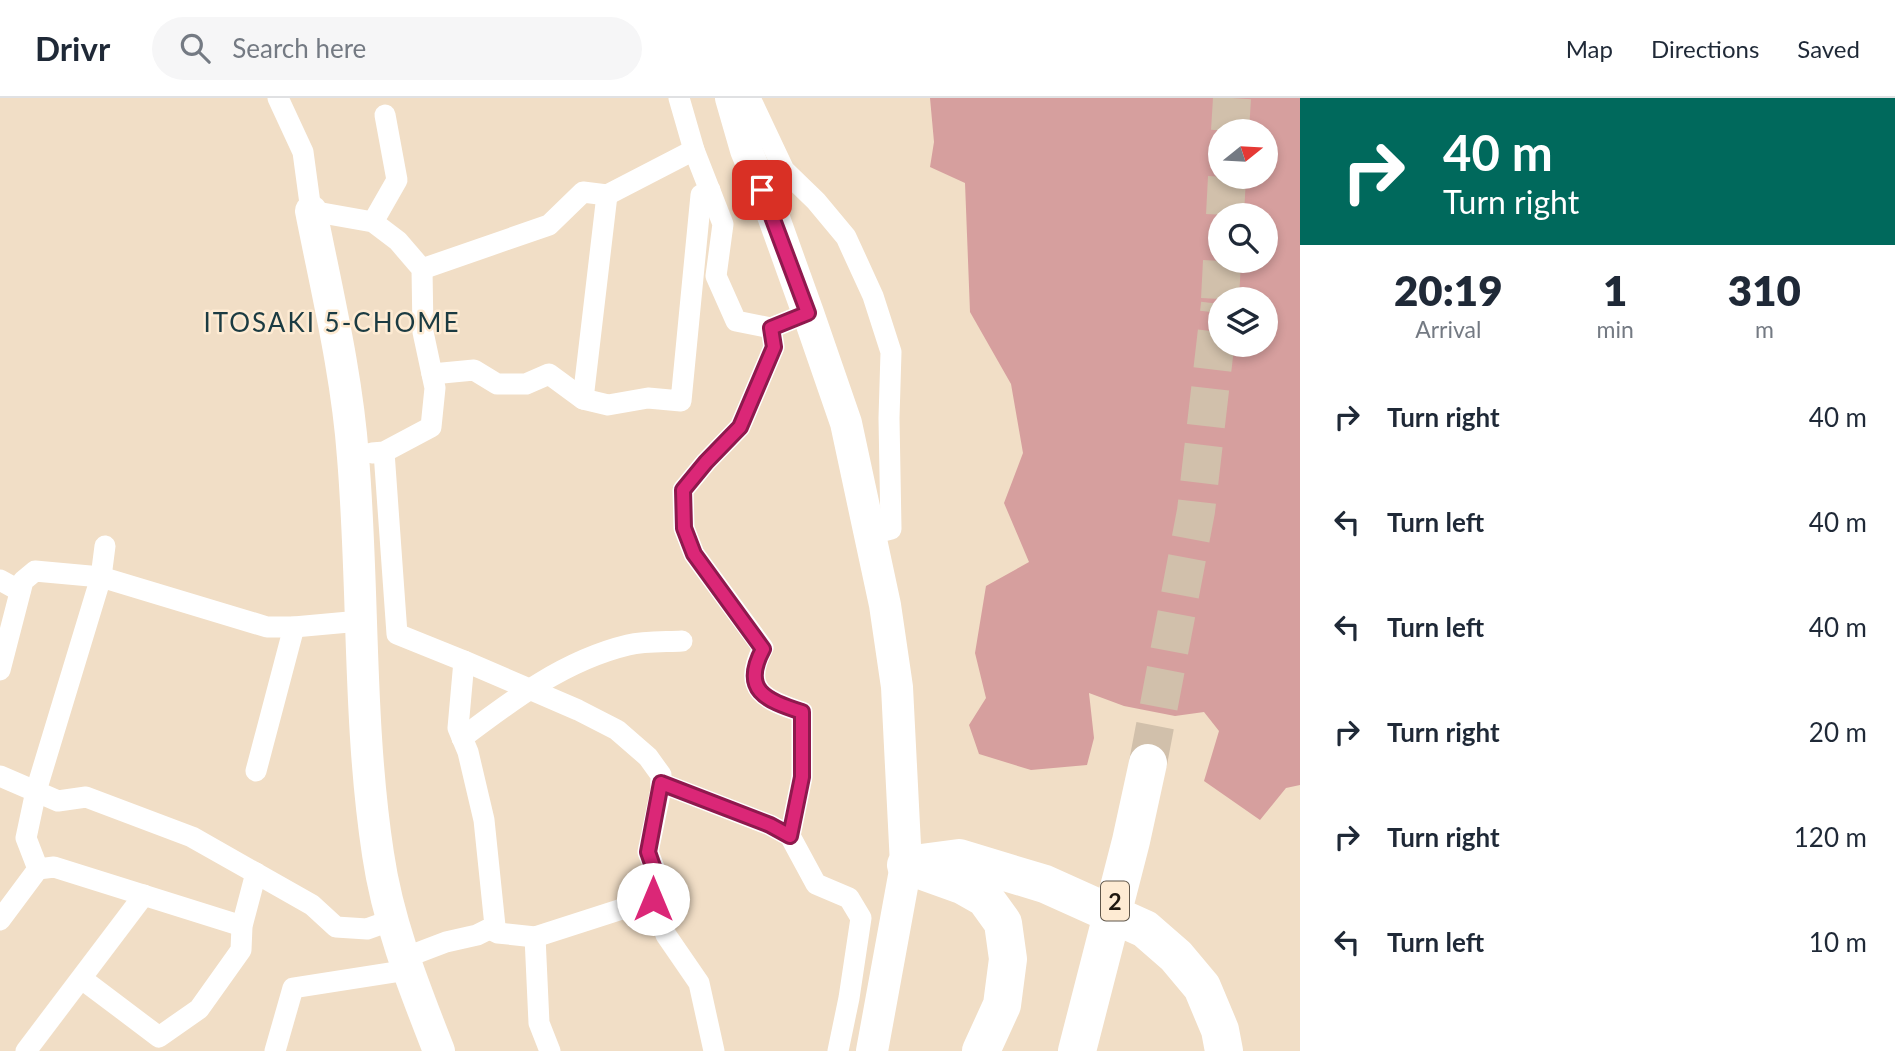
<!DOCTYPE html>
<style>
:root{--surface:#fff;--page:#f6f6f7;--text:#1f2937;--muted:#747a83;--line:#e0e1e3}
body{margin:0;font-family:Lato,sans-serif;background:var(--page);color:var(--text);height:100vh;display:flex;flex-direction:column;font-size:26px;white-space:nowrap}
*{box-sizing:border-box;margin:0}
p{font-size:23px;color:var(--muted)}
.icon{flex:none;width:38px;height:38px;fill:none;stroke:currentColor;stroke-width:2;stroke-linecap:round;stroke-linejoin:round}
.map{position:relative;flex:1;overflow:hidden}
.side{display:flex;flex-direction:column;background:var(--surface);width:595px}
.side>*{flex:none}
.top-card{background:#00695c;color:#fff;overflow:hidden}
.needle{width:46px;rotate:72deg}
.buttons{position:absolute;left:1208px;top:21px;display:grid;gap:14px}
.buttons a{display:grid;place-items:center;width:70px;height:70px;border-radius:50%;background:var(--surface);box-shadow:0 4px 10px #0003;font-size:35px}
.pin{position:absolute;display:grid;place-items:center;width:60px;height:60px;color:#fff;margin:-30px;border-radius:14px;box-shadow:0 4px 10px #0006}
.me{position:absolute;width:77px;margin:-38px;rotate:0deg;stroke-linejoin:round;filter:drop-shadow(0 0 5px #0008)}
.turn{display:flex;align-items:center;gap:24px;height:147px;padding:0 28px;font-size:32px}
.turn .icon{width:91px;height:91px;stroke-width:2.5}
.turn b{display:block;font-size:49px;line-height:60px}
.eta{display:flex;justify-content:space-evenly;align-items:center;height:119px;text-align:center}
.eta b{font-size:42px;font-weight:800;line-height:49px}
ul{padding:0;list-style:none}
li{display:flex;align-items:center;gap:21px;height:105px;padding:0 28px}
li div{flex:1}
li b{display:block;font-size:26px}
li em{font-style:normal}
header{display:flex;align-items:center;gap:42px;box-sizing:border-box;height:98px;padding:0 35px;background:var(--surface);border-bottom:2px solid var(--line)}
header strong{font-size:33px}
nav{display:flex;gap:38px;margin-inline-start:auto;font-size:24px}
.search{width:490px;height:63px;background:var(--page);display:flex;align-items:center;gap:18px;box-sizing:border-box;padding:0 24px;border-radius:38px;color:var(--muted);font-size:26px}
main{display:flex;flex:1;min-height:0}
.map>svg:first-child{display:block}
.forest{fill:#d69f9e;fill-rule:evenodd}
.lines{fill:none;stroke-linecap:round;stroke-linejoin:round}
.highway-tunnel{stroke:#d1c0ab;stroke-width:38;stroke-dasharray:38 19;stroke-linecap:butt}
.street{stroke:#fff;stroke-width:21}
.secondary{stroke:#fff;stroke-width:32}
.highway{stroke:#fff;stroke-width:38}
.route-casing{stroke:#8e194d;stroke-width:18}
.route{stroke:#db2777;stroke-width:12}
.labels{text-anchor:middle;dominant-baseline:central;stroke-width:5;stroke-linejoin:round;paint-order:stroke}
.shield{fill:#feebd3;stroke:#61574a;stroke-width:2}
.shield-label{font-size:23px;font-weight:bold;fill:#1e170f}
.neighbourhood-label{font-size:26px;letter-spacing:2px;fill:#1b3b42;stroke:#feebd3}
</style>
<header>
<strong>Drivr</strong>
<div class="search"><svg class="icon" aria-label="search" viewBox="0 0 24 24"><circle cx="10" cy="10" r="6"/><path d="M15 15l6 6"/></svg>Search here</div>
<nav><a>Map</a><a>Directions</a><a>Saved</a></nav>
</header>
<main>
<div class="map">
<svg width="1300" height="953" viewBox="0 0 1300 953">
<rect width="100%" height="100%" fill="#f1dec6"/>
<path class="forest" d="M 930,0 L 1300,0 L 1300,687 L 1286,690 L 1260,722 L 1204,683 L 1219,633 L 1204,614 L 1175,618 L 1124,608 L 1089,595 L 1094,640 L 1087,667 L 1031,672 L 979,656 L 969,627 L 986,600 L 975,555 L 986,488 L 1029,464 L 1004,405 L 1023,355 L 1011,286 L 970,214 L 965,85 L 930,69 L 934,44 ZM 1220,33 L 1265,33 L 1265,79 L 1220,79 ZM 1220,117 L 1265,117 L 1265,163 L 1220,163 ZM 1220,201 L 1265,201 L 1265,247 L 1220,247 Z"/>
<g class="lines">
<g class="highway-tunnel">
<path d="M 1230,33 L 1232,0"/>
<path d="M 1225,117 L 1227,79"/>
<path d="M 1220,201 L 1222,163"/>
<path d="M 1148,665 L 1196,413 L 1220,206"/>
</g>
<g class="street">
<path d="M 278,0 L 303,54 L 311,113 L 373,124 L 398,143 L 422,171 L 423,234 L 435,290 L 431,329 L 384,354 L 372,355"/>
<path d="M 679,0 L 694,52 L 723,126 L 716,178 L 736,223 L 771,230 L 808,215"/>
<path d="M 750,0 L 784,72 L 816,103 L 846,139 L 873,198 L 891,254 L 889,320 L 891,431 L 871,436"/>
<path d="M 373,124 L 397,82 L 385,17"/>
<path d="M 422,171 L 549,127 L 583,94 L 607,97 L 694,52"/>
<path d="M 771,230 L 774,249 L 740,329 L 706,364 L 683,392 L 684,430 L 694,456 L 763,550 C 741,592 765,602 802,614 L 802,679 L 790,738"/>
<path d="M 432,276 L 474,272 L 497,286 L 526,286 L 549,276 L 583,301 L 608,307 L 648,300 L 681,303 L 701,97 L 710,92"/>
<path d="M 583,301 L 607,97"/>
<path d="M 384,354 L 397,536 L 464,563 L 458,630 L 468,654 L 484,722 L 495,828 L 477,837 L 446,844 L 404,860"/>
<path d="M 0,482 L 20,493"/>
<path d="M 464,563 L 578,612 L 617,632 L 648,659 L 661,677 L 661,691 L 648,754 L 658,780 L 653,801 L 535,839 L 498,835 L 490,831"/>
<path d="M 0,572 L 23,483 L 35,473 L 101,479 L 267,529 L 294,529 L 360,523"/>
<path d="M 462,640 C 512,602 565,562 628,547 C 645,543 665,544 682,543"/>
<path d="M 256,673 L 294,529"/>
<path d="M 0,678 L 58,703 L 86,699 L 192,739 L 312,807 L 336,829 L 367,831 L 392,822"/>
<path d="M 661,685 L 770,727 L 790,738 L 816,786 L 849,800 L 861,820 L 849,900 L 838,953"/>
<path d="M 38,771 L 54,769 L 242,828"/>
<path d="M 653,801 L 666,837 L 699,885 L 714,953"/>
<path d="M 0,822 L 38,771 L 26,740 L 36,693 L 101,479 L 105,448"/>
<path d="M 535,839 L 539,925 L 550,953"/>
<path d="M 82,881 L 159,939 L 199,911 L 241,852 L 242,828 L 256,775"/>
<path d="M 26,953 L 144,797"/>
<path d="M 275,953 L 293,890 L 408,872"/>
</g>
<g class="secondary">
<path d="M 731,0 L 746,52 L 771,112 L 808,215 L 846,325 L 885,507 L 897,589 L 906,767 L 872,953"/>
<path d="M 311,113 C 327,194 347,276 353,359 C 364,491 358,625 378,756 C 388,825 414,889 439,953"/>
</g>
<g class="highway">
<path d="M 906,767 L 959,760 L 1045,786 L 1145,831 L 1176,858 L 1202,889 L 1220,932 L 1224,953"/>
<path d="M 923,773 L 962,787 L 985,800 L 1003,825 L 1008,861 L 1002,907 L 981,953"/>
<path d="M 1077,953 L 1131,743 L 1148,665"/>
</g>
</g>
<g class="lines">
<defs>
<path id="route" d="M 653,801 L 657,780 L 648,754 L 661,685 L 770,727 L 790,738 L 802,679 L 802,614 C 765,602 741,592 763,551 L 694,456 L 684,430 L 683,392 L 706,364 L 740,329 L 774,249 L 771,230 L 808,215 L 762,92"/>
</defs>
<use href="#route" class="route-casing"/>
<use href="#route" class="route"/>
</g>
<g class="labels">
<rect class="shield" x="1101" y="783.5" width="28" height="39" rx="5"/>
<g class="shield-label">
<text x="1115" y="803">2</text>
</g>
<g class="neighbourhood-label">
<text x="332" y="224">ITOSAKI 5-CHOME</text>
</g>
</g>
</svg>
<div class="buttons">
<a><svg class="needle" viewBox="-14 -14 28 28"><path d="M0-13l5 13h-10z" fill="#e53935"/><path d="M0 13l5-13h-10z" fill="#747a83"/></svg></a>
<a><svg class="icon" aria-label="search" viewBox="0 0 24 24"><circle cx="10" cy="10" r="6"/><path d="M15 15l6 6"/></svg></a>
<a><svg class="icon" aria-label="layers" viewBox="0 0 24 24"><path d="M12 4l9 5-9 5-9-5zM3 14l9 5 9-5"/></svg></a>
</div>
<div class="pin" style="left:762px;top:92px;background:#d93025"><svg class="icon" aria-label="arrive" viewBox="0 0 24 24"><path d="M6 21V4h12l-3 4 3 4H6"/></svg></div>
<svg class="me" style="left:653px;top:801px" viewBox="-20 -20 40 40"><circle r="19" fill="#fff"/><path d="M0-13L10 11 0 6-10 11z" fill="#db2777"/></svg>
</div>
<section class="side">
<div class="top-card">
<div class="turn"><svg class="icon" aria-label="right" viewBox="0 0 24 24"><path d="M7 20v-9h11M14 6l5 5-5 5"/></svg><div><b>40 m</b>Turn right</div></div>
</div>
<div class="eta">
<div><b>20:19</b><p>Arrival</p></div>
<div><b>1</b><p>min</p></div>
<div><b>310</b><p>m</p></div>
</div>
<ul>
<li><svg class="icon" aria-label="right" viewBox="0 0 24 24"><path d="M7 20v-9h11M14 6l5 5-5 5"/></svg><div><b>Turn right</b></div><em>40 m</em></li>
<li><svg class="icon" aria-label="left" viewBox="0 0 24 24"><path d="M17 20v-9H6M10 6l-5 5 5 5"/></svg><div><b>Turn left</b></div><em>40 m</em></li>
<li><svg class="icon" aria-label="left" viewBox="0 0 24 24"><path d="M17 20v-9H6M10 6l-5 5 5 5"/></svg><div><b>Turn left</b></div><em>40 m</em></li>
<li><svg class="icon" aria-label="right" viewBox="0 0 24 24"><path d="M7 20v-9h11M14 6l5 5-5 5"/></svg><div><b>Turn right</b></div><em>20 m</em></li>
<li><svg class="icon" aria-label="right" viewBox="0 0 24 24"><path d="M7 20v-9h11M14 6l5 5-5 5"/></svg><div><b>Turn right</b></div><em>120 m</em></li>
<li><svg class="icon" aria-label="left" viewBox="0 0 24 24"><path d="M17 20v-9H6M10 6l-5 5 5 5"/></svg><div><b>Turn left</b></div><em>10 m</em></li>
</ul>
</section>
</main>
